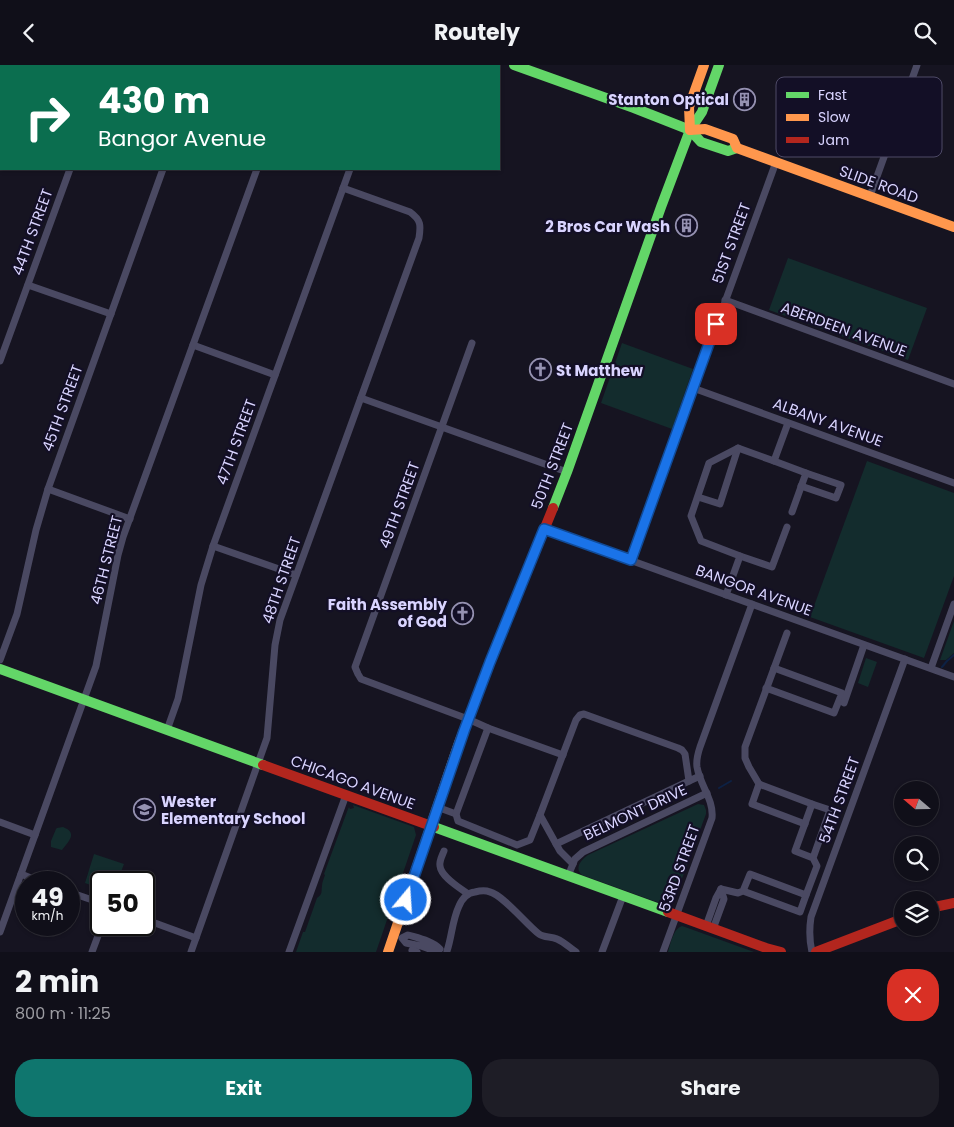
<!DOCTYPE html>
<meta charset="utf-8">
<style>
:root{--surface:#100f19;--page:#1e1d26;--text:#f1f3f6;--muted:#9c9ca2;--line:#302f38;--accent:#0f766e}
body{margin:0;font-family:Poppins,sans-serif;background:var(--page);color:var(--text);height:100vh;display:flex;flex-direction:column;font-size:19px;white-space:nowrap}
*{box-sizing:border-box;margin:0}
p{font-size:16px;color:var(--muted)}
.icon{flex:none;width:28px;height:28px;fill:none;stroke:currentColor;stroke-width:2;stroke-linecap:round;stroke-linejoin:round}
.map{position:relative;height:887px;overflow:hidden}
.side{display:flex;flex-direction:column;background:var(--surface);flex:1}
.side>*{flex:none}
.hud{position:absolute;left:0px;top:0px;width:500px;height:105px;box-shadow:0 1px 4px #0004,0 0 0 1px var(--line);background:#0b6e4f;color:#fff;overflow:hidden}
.needle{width:32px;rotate:290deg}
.fabs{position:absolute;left:894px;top:716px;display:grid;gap:10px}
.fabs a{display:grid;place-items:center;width:45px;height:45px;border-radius:50%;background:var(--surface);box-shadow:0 1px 4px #0004,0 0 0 1px var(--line);font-size:25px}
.speed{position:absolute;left:15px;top:806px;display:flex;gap:10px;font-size:25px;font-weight:700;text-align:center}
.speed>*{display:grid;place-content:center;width:65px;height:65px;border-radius:50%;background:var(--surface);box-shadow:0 1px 4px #0004,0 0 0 1px var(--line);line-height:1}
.speed small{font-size:12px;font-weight:400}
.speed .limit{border:2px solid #111;border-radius:8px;background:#fff;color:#111}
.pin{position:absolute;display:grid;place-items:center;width:42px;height:42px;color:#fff;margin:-21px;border-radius:10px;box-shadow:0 2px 8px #0006}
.me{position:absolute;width:55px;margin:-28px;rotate:18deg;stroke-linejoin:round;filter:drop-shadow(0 0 4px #0008)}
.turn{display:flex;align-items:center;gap:18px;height:105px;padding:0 15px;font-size:22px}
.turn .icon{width:65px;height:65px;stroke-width:2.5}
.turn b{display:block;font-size:35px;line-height:42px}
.round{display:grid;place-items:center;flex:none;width:52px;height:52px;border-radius:20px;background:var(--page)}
.overview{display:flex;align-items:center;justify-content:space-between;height:85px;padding:0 15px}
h1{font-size:30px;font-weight:700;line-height:38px}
.primary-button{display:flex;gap:10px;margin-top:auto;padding:10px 15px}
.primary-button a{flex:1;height:58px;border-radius:20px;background:var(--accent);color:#fff;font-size:20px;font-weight:700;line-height:58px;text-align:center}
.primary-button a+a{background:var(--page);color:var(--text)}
header{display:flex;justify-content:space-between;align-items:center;height:65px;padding:0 15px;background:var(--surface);font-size:22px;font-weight:700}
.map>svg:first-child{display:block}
.green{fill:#132c2d}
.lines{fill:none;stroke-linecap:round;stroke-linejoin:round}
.stream{stroke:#0d2144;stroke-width:2}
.street{stroke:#4a4962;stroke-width:7}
.fast{stroke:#63d668;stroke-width:10}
.slow{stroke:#ff974d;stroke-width:10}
.jam{stroke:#b3261e;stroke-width:10}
.route-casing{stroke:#114b97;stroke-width:12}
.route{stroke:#1a73e8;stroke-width:9}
.labels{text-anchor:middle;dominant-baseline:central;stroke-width:4.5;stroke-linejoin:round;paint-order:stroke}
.poi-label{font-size:15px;font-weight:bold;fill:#d9d4ff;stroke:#130f26;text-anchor:end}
.street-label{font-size:15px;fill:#d9d4ff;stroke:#130f26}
.key{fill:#130f26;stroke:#4e4a67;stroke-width:1}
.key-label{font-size:14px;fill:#d9d4ff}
</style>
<header><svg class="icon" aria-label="back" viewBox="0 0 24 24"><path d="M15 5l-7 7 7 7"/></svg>Routely<svg class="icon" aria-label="search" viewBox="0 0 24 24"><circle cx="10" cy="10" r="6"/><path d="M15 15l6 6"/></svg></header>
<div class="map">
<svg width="954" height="887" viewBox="0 0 954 887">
<rect width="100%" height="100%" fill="#161421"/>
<g class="green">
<path d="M 788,193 L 927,243 L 908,295 L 769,245 Z"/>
<path d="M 622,278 L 693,304 L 672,364 L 601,338 Z"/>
<path d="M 867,396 L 954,428 L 954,511 L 924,593 L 810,552 Z"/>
<path d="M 954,556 L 954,588 L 946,595 L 940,595 Z"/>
<path d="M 866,593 L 877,597 L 868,622 L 858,618 Z"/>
<path d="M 698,739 L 704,740 L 706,745 L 706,749 L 674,835 L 670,840 L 665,840 L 582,810 C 574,803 581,795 588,790 Z"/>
<path d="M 353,740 L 414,762 L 416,770 L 376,887 L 296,887 L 303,867 L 305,867 L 317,833 C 323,829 321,827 322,821 C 322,817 324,813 325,810 L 324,809 L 348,744 L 349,742 L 350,744 L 354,743 Z"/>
<path d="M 63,762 C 78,768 69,776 62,785 L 51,782 L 51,776 L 56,764 L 57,763 Z"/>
<path d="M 94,789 L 124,799 L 117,817 L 101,818 L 101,824 L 85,818 Z"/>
<path d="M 682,861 L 685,862 L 754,887 L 668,887 C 671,878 673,864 682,861 Z"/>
</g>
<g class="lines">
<g class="stream">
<path d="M 942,602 L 947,596 L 954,590"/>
<path d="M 719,723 L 731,716"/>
</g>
<g class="street">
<path d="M 14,1 L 15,0"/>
<path d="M 107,1 L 108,0"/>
<path d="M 205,1 L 206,0"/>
<path d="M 311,1 L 312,0"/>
<path d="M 410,1 L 410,0"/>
<path d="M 0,40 L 1,37"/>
<path d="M 870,131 L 917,0"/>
<path d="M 28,220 L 111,249"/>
<path d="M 725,235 L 954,319"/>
<path d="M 472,278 L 355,602 L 358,609 L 361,614 L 468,654 L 488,663"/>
<path d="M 193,280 L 275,310"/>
<path d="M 0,296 L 70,104"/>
<path d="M 693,323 L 954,418"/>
<path d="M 361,333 L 567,407"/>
<path d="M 774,396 L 806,408 L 792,447"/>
<path d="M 801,421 L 836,433 L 841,420 L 806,408"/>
<path d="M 48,424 L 130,454"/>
<path d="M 698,432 L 720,439 L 738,383"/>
<path d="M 544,464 L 954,612"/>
<path d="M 213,481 L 296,510"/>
<path d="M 740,491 L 772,502 L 787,462"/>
<path d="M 631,495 L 776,97"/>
<path d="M 726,530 L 740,491 L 701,476 L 691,451 L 709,398 L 738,383 L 774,396 L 788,358"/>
<path d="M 0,595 L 17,549 L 36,465 L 48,424 L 163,104"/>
<path d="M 931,603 L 954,539"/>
<path d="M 766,623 L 834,648 L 842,628 L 774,603"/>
<path d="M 844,638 L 864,580"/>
<path d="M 167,665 L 178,634 L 201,520 L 213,481 L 350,104"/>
<path d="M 759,719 L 749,702 L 745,693 L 745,682 L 787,568"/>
<path d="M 437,742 L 456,749"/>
<path d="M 540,750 L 530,775 L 517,780 L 458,756 L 456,749 L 488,663 L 563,690"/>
<path d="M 0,757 L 35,770"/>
<path d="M 805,759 L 752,739 L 759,719 L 812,739"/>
<path d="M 556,779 L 689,716"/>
<path d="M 444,786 C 442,791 439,796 440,801 C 441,812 460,823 468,829"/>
<path d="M 573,799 L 560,786 L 540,750 L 576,655 L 580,650 L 584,649 L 678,683 L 682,685 L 685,689 L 689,716 L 700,711"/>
<path d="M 21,809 L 43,818"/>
<path d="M 568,811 L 575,794 L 583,787 L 707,728"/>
<path d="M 721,824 L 738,828 L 743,826 L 750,809 L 806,830 L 800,847 L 743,826"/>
<path d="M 69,827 L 101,838"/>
<path d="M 806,830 L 817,801 L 813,793 L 795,786 L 812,739 L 830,745 L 813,793"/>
<path d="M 144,854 L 196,873"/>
<path d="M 706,861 L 716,833 L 721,824"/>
<path d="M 713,864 L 724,834 L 721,824"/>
<path d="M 0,867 L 96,601 L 118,490 L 123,472 L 257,104"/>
<path d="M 408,870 C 418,873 433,876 440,884 L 435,886 L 421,881 L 406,878 L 402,873 Z"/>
<path d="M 412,885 L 417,887"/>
<path d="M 447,886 C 452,871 452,856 459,841 C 462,834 466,828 475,827 C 479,826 485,825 490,827 C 503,830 527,860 539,869 C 544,873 551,871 557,874 C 564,877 570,883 576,887"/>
<path d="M 92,887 L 102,860"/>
<path d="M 191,887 L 267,673 L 275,580 L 280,555 L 419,173 C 421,160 421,155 410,147 L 343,123"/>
<path d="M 289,887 L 346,730"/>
<path d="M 602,887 L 623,831"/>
<path d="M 663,887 L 712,753 C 714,735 700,720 697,702 C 696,695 698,688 700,682 L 752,539"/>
<path d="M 812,887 C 809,874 809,865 811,852 L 905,594"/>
</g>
<g class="fast">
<path d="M 514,0 L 634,43 L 690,65 L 701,77 L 728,86 L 737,83"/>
<path d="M 553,443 L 567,407 L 661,142 L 690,65 L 702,47 L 719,0"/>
<path d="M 0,604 L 263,700"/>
<path d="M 434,762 L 668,847"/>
</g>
<g class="slow">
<path d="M 690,65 L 705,64 L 733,74 L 737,83 L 954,162"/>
<path d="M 690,65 L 689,42 L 704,0"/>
<path d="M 388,887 L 459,678 L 493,590"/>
</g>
<g class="jam">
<path d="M 493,590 L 553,443"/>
<path d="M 263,700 L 434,762"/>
<path d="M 930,843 L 954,838"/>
<path d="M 668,847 L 766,883 L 781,887"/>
<path d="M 816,887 L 902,854"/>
</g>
</g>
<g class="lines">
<defs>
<path id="route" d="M 406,835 L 464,666 L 490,597 L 544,464 L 631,495 L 716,259"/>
</defs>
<use href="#route" class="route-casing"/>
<use href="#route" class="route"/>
</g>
<defs>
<symbol id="building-ring" viewBox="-11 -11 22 22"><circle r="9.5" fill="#130f26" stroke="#9591b1" stroke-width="1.5"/><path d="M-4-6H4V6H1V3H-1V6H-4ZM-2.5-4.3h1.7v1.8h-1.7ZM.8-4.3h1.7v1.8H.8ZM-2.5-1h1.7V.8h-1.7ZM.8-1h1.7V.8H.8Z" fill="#9591b1"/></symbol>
<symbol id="church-ring" viewBox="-11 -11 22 22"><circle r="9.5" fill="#130f26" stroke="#9591b1" stroke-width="1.5"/><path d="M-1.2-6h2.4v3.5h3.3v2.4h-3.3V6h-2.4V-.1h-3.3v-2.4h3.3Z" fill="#9591b1"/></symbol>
<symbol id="school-ring" viewBox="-11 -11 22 22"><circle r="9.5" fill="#130f26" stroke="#9591b1" stroke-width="1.5"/><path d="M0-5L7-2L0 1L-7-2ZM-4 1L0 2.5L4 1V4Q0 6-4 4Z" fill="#9591b1"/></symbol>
</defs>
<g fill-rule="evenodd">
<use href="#building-ring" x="732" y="22" width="25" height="25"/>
<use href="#building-ring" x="674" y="148" width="25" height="25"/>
<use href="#church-ring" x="528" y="292" width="25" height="25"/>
<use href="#church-ring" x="450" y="536" width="25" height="25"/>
<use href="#school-ring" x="132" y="732" width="25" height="25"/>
</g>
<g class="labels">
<g class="poi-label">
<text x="729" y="34">Stanton Optical</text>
<text x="670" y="161">2 Bros Car Wash</text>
<text x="556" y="305" text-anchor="start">St Matthew</text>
<text x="447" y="539">Faith Assembly<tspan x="447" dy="17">of God</tspan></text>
<text x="161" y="736" text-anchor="start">Wester<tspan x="161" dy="17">Elementary School</tspan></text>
</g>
<g class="street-label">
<text transform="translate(879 119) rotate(20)">SLIDE ROAD</text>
<text transform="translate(32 167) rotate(-70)">44TH STREET</text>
<text transform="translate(731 178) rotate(-70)">51ST STREET</text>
<text transform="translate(844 264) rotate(20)">ABERDEEN AVENUE</text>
<text transform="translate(62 343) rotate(-70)">45TH STREET</text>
<text transform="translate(828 357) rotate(20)">ALBANY AVENUE</text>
<text transform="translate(236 377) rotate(-70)">47TH STREET</text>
<text transform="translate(552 401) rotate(-69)">50TH STREET</text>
<text transform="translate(399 440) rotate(-70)">49TH STREET</text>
<text transform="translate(106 495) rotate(-76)">46TH STREET</text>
<text transform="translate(281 515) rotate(-71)">48TH STREET</text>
<text transform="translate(754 525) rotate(20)">BANGOR AVENUE</text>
<text transform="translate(353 717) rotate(20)">CHICAGO AVENUE</text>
<text transform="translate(839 735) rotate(-70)">54TH STREET</text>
<text transform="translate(635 747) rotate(-25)">BELMONT DRIVE</text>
<text transform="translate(679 803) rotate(-70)">53RD STREET</text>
</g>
</g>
<rect x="776" y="12" width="166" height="80" rx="8" class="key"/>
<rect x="786" y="27" width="23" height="6" fill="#63d668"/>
<rect x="786" y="49" width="23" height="7" fill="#ff974d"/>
<rect x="786" y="72" width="23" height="6" fill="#b3261e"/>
<g class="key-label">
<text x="818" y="35">Fast</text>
<text x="818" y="57">Slow</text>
<text x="818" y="80">Jam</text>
</g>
</svg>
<div class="fabs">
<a><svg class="needle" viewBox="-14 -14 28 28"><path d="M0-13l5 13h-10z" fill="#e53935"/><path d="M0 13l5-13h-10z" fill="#9c9ca2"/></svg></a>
<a><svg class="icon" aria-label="search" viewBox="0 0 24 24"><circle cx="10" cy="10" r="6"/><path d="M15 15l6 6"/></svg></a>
<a><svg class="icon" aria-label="layers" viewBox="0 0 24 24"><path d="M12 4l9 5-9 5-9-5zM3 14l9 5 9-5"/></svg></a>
</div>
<div class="speed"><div>49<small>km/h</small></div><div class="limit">50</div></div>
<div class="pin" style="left:716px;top:259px;background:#d93025"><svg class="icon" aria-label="arrive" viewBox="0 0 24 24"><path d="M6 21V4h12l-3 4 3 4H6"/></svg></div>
<svg class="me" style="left:406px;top:835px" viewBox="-20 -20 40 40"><circle r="17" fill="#1a73e8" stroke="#fff" stroke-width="3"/><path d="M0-11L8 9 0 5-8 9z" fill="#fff"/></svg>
<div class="hud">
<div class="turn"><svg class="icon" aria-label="right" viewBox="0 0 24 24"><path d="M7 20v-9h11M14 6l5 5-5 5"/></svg><div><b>430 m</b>Bangor Avenue</div></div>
</div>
</div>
<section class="side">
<div class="overview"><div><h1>2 min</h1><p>800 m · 11:25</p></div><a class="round" style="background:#d93025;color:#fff"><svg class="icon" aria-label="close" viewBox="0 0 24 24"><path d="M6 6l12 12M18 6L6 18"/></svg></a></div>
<div class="primary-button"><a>Exit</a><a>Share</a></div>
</section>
